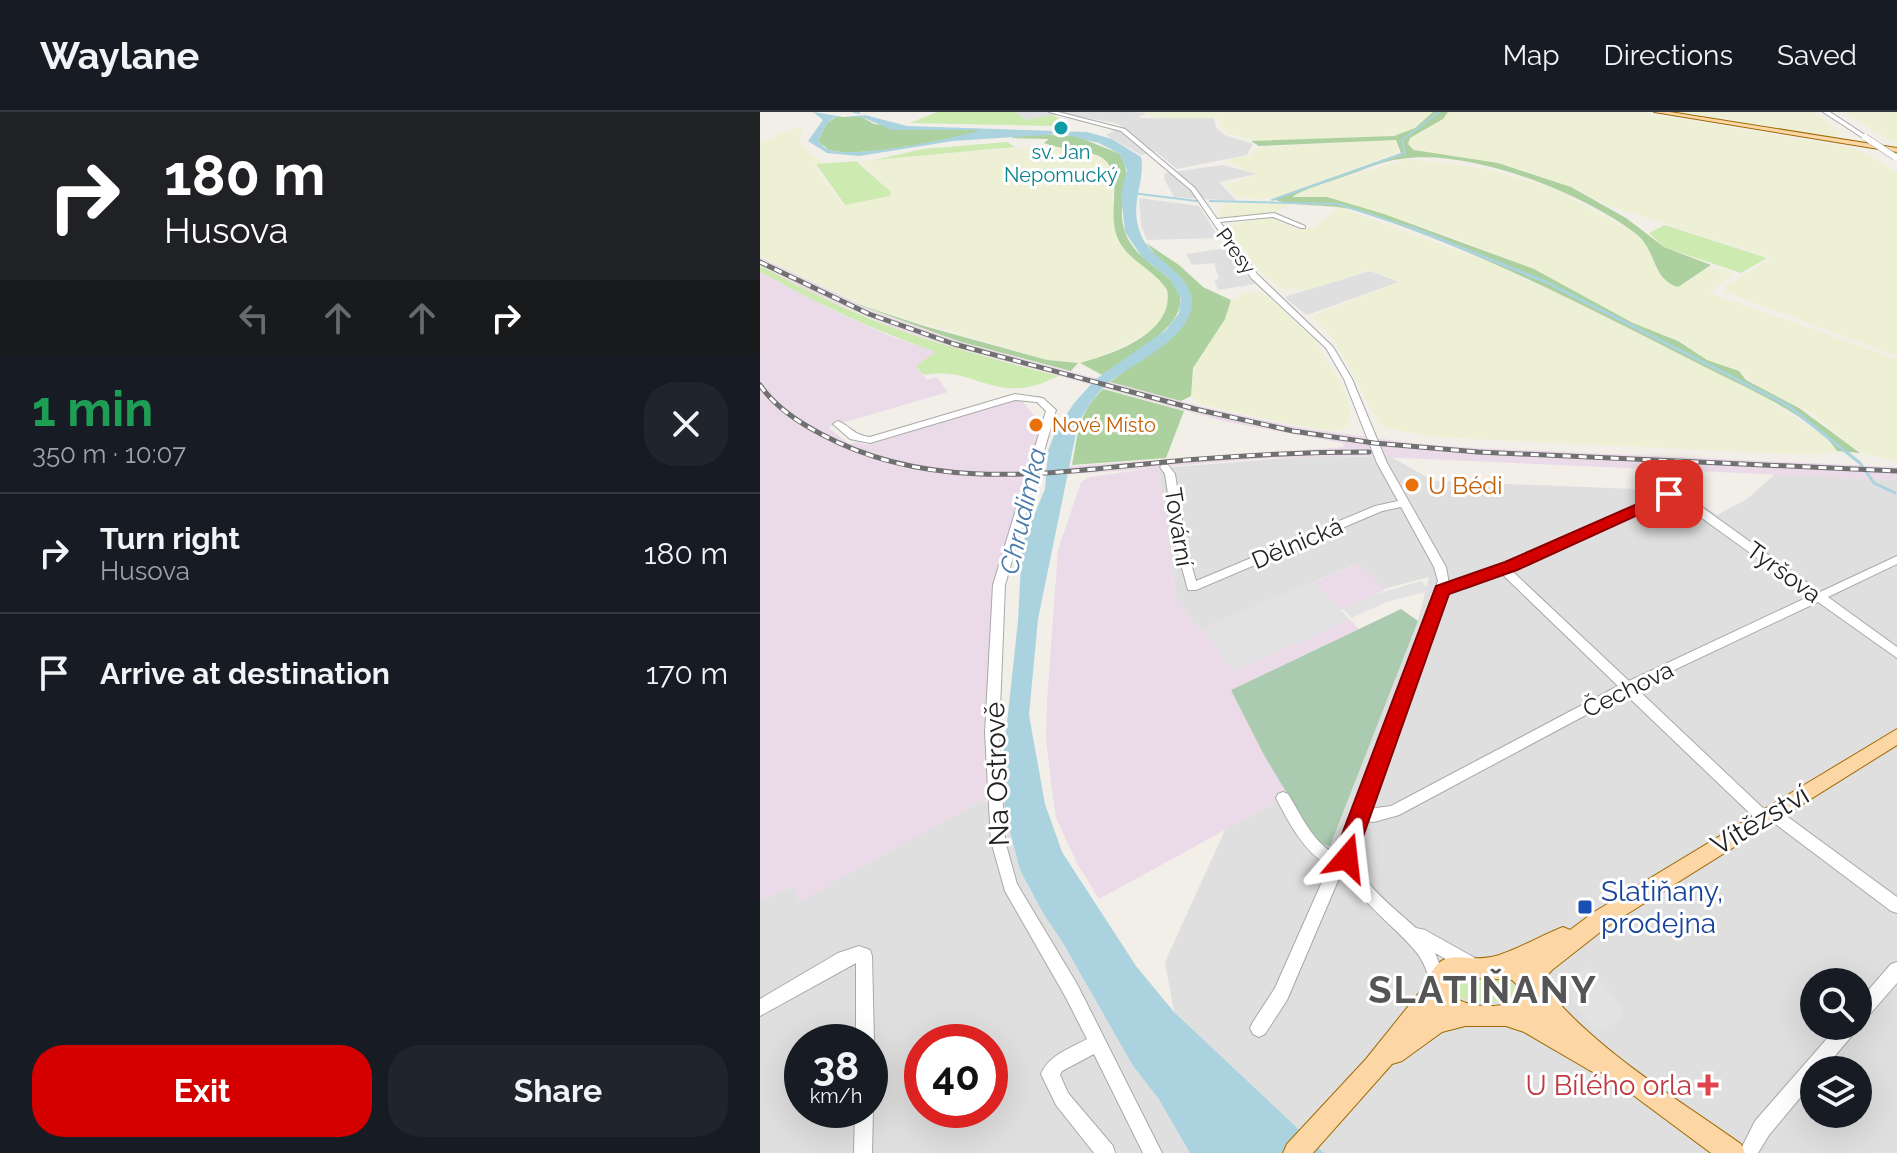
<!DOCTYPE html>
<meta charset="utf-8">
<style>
:root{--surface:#171b24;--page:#20242c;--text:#f1f3f6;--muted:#9ea1a6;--line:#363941;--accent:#d40000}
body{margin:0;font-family:Raleway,sans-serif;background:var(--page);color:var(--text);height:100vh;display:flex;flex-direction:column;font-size:30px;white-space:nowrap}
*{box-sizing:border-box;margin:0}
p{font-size:26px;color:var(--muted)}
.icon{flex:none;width:44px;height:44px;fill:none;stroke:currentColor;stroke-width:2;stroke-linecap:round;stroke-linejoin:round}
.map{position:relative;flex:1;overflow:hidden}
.panel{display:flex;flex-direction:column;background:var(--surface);width:760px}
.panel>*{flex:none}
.hud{background:#202124;color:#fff;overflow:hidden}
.tools{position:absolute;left:1040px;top:856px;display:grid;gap:16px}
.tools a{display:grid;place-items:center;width:72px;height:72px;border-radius:50%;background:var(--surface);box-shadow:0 8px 32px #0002;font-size:40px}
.speed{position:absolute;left:24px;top:912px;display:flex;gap:16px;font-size:40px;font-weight:700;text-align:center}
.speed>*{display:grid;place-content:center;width:104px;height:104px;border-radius:50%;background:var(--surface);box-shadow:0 8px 32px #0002;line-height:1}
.speed small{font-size:20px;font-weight:400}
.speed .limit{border:12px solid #d22;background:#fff;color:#111}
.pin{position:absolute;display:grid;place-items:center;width:68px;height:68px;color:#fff;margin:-34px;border-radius:16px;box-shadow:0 4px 12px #0006}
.me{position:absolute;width:88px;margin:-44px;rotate:17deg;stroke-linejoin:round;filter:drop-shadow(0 0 6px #0008)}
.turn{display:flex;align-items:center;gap:28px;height:168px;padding:0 32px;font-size:36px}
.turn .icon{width:104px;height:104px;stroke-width:2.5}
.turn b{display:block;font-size:56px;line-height:68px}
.lanes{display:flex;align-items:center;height:76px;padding:0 32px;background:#0003;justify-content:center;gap:40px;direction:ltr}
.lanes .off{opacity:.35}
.round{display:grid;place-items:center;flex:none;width:84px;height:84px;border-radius:32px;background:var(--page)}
.headline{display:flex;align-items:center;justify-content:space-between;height:136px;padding:0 32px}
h1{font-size:48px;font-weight:700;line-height:60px;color:#1e9e55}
.action{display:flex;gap:16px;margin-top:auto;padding:16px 32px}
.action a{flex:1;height:92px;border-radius:32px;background:var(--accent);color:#fff;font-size:32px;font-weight:700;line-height:92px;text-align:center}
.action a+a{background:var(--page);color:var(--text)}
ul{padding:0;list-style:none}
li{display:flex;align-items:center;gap:24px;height:120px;padding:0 32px;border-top:2px solid var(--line)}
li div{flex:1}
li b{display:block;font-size:30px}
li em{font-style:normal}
header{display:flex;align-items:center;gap:48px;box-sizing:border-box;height:112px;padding:0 40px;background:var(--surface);border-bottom:2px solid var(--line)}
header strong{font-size:38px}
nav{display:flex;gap:44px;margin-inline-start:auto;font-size:28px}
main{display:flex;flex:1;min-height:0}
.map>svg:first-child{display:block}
.residential{fill:#e0dfdf;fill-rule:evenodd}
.industrial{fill:#ebdbe8}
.farmland{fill:#eef0d5}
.grass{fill:#cdebb0}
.forest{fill:#add19e}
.cemetery{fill:#aacbaf}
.parking{fill:#e2e2e2}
.water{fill:#aad3df;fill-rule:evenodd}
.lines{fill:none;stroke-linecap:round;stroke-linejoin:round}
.stream-far1{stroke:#aad3df;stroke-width:2}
.stream{stroke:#aad3df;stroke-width:3}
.minor-casing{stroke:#a9a9a9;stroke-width:2}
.major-casing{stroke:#a06b00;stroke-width:2}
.minor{fill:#fff;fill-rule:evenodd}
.major{fill:#fcd6a4;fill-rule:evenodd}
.rail-casing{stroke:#707070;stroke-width:5}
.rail{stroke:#fff;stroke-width:3;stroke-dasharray:8;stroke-linecap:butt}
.minor-bridge-casing{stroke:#a9a9a9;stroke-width:7;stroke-linecap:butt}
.minor-bridge{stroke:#fff;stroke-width:6}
.route{fill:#d40000;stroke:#8a0000;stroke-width:2}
.culture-dot{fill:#0f9aa8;stroke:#fff;stroke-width:3}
.food-dot{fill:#e8710a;stroke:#fff;stroke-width:3}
.transit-dot{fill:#1a4fb4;stroke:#fff;stroke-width:3}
.health-dot{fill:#e0444e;stroke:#fff;stroke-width:3}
.labels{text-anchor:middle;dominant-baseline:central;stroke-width:6;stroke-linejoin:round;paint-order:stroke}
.far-culture-label{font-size:20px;fill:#0d838f;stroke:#fff}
.far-street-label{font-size:20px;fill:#222;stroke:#fff}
.far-food-label{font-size:20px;fill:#c56008;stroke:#fff;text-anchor:start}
.food-label{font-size:24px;fill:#c56008;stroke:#fff;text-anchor:start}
.street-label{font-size:24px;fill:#222;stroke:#fff}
.water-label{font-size:26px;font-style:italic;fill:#4a7aab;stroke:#fff}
.near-street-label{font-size:28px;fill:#222;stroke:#fff}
.near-transit-label{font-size:28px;fill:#164399;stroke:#fff;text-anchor:start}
.near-health-label{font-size:28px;fill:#be3a42;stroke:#fff;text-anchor:end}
.near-district-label{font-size:38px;font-weight:bold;letter-spacing:2px;fill:#555;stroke:#fff}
</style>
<header>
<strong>Waylane</strong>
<nav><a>Map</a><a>Directions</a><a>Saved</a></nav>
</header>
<main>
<section class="panel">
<div class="hud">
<div class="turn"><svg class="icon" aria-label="right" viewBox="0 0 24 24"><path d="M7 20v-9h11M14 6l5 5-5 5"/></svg><div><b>180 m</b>Husova</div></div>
<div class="lanes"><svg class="icon off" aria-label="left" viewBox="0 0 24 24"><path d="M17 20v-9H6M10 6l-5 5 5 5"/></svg><svg class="icon off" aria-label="ahead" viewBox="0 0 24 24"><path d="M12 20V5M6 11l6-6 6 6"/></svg><svg class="icon off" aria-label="ahead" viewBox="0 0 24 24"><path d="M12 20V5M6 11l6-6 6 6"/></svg><svg class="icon" aria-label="right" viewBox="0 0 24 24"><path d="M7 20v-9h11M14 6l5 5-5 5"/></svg></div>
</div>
<div class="headline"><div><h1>1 min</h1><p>350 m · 10:07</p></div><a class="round"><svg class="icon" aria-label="close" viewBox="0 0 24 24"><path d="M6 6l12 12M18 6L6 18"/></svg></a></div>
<ul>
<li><svg class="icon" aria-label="right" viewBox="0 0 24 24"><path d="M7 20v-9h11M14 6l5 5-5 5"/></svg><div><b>Turn right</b><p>Husova</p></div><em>180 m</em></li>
<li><svg class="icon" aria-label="arrive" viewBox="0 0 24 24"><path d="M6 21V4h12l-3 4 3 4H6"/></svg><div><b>Arrive at destination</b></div><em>170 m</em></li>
</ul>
<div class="action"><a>Exit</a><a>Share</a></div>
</section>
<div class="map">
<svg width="1137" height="1041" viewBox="0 0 1137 1041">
<rect width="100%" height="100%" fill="#f2efe9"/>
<g class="residential">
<path d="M 255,0 L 371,0 L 386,1 L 378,6 L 454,6 L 456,16 L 465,23 L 493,32 L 487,43 L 417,57 L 396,40 L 381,43 L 346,23 L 362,14 L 356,11 L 302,2 L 266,8 Z"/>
<path d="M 463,53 L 497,62 L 459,70 L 477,89 L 414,85 L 404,67 L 405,61 Z"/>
<path d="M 379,86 L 439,94 L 459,126 L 387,128 L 381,113 Z"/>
<path d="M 467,136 L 485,162 L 495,172 L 458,178 L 454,168 L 459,167 L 454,151 L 432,153 L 426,142 Z"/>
<path d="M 610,159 L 639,170 L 547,203 L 526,187 L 527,184 Z"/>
<path d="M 553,344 L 631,345 L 674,369 L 923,379 L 957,403 L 987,387 L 1015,362 L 1137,368 L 1137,1041 L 564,1041 L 414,900 L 405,850 L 465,718 L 529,683 L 557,731 L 570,734 L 658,509 L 669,465 L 623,477 L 597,452 L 439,518 L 416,485 L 399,356 ZM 1054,870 L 1098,870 L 1098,914 L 1054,914 ZM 1054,958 L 1098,958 L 1098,1002 L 1054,1002 Z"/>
<path d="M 222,688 L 245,700 L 260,758 L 283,801 L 303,831 L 373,954 L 398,986 L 430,1041 L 0,1041 L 0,788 L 35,774 L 39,789 ZM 42,930 L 110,930 L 110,998 L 42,998 ZM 162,930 L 230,930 L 230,998 L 162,998 Z"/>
</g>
<path class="industrial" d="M 0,145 L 114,199 L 198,229 L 439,294 L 535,315 L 659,332 L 718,336 L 1137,355 L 1137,368 L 597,344 L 510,346 L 399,355 L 416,485 L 439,518 L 598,452 L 625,478 L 581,498 L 599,517 L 471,578 L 529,683 L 339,787 L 317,751 L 296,706 L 291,671 L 286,626 L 287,589 L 298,438 L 321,370 L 329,365 L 388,357 L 267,365 L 243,447 L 226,630 L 228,689 L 222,688 L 39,790 L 34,774 L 0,788 L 0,160 L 79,201 L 130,224 L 177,240 L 156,255 L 167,268 L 177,265 L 188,280 L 68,315 L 89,332 L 98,330 L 107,333 L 261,287 L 282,313 L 270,357 L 584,335 L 583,331 L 467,310 L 189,234 L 129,214 L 57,183 L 0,154 Z"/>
<g class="farmland">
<path d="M 391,0 L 673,0 L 655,16 L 638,23 L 503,30 L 467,22 L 457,6 L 397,6 L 387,4 Z"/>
<path d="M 689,0 L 878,0 L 1089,35 L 1105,41 L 1137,61 L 1137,244 L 965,180 L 966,173 L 1010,147 L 1009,145 L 846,93 L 819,78 L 769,60 L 728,49 L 666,42 L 648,32 L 651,26 L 676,12 Z"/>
<path d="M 917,0 L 1055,0 L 1080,22 L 1071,24 Z"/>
<path d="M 1083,0 L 1137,0 L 1137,33 L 1099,9 Z"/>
<path d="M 41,14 L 43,17 L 40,33 L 64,51 L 53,53 L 84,93 L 133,82 L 100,49 L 295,33 L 340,45 L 349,51 L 355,61 L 352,85 L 363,135 L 404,173 L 409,189 L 404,203 L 393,218 L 338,246 L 320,251 L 298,251 L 106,195 L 0,145 L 0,30 Z"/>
<path d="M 622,28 L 637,30 L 638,40 L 520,84 L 503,87 L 479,86 L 465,73 L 497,62 L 466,50 L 473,46 L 491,44 L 494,36 Z"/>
<path d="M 648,47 L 723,56 L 790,75 L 877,122 L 885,130 L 897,159 L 925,171 L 946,156 L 965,157 L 972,162 L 950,181 L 1137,247 L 1137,349 L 1111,344 L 1090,334 L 1052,301 L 1001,276 L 979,258 L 947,248 L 916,226 L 884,216 L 774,157 L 692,125 L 572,86 L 532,86 L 554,75 Z"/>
<path d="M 467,91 L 525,91 L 533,92 L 514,101 L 463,107 L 457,97 Z"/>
<path d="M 579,95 L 731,151 L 843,204 L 1002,284 L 1064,324 L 1077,339 L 1051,343 L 732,328 L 667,324 L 625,316 L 620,313 L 576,231 L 552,204 L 640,170 L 610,158 L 549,178 L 521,177 L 501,161 L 467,113 L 511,106 L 538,117 L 553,116 Z"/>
<path d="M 484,180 L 498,180 L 508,185 L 554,227 L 582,274 L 591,298 L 588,313 L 585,316 L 575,319 L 544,315 L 461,297 L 438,291 L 431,284 L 435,253 L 465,207 L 469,190 Z"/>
</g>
<g class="grass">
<path d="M 177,0 L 255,0 L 266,8 L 293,3 L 306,10 L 291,14 L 150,11 Z"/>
<path d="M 247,30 L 255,35 L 114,48 L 163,37 Z"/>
<path d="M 100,49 L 97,50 L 131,80 L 130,84 L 85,93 L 56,52 Z"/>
<path d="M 905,113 L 1007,146 L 981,161 L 904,135 L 889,121 Z"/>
<path d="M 0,154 C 42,176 84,197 128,214 C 183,234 241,249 298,264 C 236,297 215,252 164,263 L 156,255 L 158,252 L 176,240 C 114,219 57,191 0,160 Z"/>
<path d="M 701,866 L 741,867 L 754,872 L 757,881 C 744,895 707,892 693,881 L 692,875 Z"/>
</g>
<g class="forest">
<path d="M 673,0 L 688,0 L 683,7 L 650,26 L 648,32 L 654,38 L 738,51 L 811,75 L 866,106 L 904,135 L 951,153 L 918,175 C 891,167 897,137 875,121 C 821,80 709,36 641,47 C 621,49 601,59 583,65 C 566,71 546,76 532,85 L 567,85 L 624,102 L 774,157 L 873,211 L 918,229 L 947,248 L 979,259 L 986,268 L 1039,296 L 1100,341 L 1077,339 C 1059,307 978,272 945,255 C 832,198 721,139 601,100 C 572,90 541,97 512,87 L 641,41 L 636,28 L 499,34 L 491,29 L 634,24 L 655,16 Z"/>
<path d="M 76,5 L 102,5 L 114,12 L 157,18 L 223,18 C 196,27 91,48 67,37 C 67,36 58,29 58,29 L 67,11 Z"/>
<path d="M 261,22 L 316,24 L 360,42 C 362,47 366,53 366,59 C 367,78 357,96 365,120 C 372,140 390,151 406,164 C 454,203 369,243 342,263 L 320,251 C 353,242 415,221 407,178 C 395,158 370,150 359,129 C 344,100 368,59 339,44 C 321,36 301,38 284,31 L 289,27 L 251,26 Z"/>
<path d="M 386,131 L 419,153 L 443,175 L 471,188 L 465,207 L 433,256 L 431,284 L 421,289 L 350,270 L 420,218 L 432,187 Z"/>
<path d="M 91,190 L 164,214 L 287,248 L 318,251 L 311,259 L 198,229 Z"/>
<path d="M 343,277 L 424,299 L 406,346 L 312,353 C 319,319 317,303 343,277 Z"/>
</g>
<path class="cemetery" d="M 641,497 L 658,509 L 570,734 L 557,731 L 504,643 L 471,578 Z"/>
<g class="parking">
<path d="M 661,469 L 670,479 L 626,490 L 592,506 L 583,497 L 617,482 Z"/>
<path d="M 555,470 L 589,507 L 479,558 L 472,558 L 443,517 Z"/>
<path d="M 829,854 L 863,896 L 860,906 L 845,917 L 834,918 L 796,869 L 810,868 Z"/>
</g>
<path class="water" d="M 53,0 L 83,5 L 105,3 L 147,14 L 327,20 L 352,27 L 381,45 C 386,70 368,93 381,123 C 391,148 430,160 432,189 C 433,226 371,252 347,272 C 334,284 326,297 318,312 L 278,507 L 269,603 L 285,692 L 302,740 L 376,854 L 414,900 L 564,1041 L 430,1041 L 398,986 L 373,954 L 303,831 L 283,801 L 260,758 L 245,700 L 242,657 L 258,509 L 262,432 L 285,377 L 288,339 L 297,316 L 315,290 L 336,267 L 406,218 L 419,201 L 421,187 L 410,167 L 382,145 L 365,120 L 361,82 L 367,58 L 360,42 L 339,31 L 302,22 L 193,29 L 99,44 L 67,41 L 48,29 L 63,8 ZM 75,5 L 102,5 L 132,18 L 220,18 C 195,27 89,48 67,37 C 63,35 61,31 58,29 L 67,11 Z"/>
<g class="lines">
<g class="stream-far1">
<path d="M 94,0 L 99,1"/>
<path d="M 372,81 L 437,89"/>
<path d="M 512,88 L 645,41 L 642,28 L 679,0"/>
<path d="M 450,89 L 578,92 L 655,117"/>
</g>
<path class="stream" d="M 650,115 L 786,170 L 1027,293 L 1100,351 L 1114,371 L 1135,381"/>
<defs>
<g id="minor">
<path d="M 289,0 L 298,0 L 365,17 L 435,76 L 457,107 L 514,101 L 545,114 L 545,116 L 541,116 L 513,105 L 460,110 L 497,162 L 573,235 L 592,267 L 627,351 L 686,455 L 689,472 L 747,451 L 910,381 L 910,376 L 914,375 L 1060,480 L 1137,444 L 1137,452 L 1068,485 L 1137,535 L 1137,546 L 1058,490 L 876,576 L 1006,699 L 1012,695 L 1017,697 L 1137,785 L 1137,801 L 1131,799 L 1010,708 L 1004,712 L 999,710 L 865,582 L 639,703 L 614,710 L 605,709 C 601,721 595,732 596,745 C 599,771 638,799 656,816 L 665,818 L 715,846 L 717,852 L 715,858 L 709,860 L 675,841 L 687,870 L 685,876 L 679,878 L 673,876 C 668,864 665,851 657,841 C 634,812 599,792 585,757 L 583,757 L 527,888 L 505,922 L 499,925 L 493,922 L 490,916 L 493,910 L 515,876 L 569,754 C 544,740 529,711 516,686 L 518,682 L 523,680 L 528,682 C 542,704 555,736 581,744 L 582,733 L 678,469 L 674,455 L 641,395 L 622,399 L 436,478 L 428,478 L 416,434 L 405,362 L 400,355 L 402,353 L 408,353 L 415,362 L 426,434 L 436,469 L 615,394 L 638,389 L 617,351 L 584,267 L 566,236 L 491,166 L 431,78 L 361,19 ZM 914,386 L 1050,484 L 869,569 L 751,458 ZM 742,462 L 858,574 L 631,694 L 609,697 L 687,481 L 710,475 Z"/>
<path d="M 1063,0 L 1070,0 L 1108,25 L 1103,26 Z"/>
<path d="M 255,282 L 283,286 L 296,298 L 245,473 L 239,621 L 245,729 L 257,772 L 317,872 L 402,1041 L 383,1041 L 334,942 L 302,959 L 300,963 L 308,981 L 353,1034 L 355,1041 L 334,1041 L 296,993 L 281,962 C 289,943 309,937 327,927 L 305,884 L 245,779 L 231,729 L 225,621 L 233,473 L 286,299 L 277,290 L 255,288 L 110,331 L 90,327 L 73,312 L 78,309 C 92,315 91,322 110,325 Z"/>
<path d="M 99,834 L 110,838 L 112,844 L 114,930 L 111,936 L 110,930 L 96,930 L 96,851 L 0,904 L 0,887 L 78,841 Z"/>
<path d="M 1137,850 L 1137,871 L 1104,909 L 1098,912 L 1098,890 L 1131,852 Z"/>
<path d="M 1078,914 L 1098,914 L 1095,920 L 1063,958 L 1054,958 L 1054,969 L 1009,1023 L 998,1041 L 979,1041 L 995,1009 Z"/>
<path d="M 110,991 L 113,998 L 112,1041 L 94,1041 L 95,998 L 110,998 Z"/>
</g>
<g id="major">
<path d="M 894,0 L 910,0 L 1137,36 L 1137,40 Z"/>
<path d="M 1137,617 L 1137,633 L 848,814 L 792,858 L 784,867 L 783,873 C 836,938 913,984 981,1032 L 985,1041 L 951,1041 L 842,960 L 837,962 L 829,958 L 764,920 L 746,914 L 705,914 L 682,920 L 642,949 L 632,952 L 553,1041 L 523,1041 L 527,1032 L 606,947 L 667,871 C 681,831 702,851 731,845 C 749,842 784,822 803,815 L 810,818 L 834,800 ZM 696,865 L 752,868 L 760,876 L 760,886 C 745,898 703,897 690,881 L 689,871 Z"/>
</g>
</defs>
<use href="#minor" class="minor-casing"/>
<use href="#major" class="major-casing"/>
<use href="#minor" class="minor"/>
<use href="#major" class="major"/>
<defs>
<g id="rail">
<path d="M 0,150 L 109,202 L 194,232 L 435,297 L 533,319 L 614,331 L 718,340 L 1137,359"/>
<path d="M 0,273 C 15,295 38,310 61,322 C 176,384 302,359 426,348 C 487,343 548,340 609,340"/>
</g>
</defs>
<use href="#rail" class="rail-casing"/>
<use href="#rail" class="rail"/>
<defs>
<path id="minor-bridge" d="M 1105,25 L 1135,45"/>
</defs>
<use href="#minor-bridge" class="minor-bridge-casing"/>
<use href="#minor-bridge" class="minor-bridge"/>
</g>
<path class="route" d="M 909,378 L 917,382 L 915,386 L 757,458 L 689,482 L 600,733 L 595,753 L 587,756 L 579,753 L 576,746 L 578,733 L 676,474 L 745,450 Z"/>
<circle class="culture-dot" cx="301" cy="16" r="8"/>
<g class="food-dot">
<circle cx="276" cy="313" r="8"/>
<circle cx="652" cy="373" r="8"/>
</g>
<rect class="transit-dot" x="817" y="787" width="16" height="16" rx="4"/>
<path class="health-dot" d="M944 961h8v8h8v8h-8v8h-8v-8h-8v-8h8z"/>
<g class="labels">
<g class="far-culture-label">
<text x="301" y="40">sv. Jan<tspan x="301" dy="23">Nepomucký</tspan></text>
</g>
<g class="far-street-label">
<text transform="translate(476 139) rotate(54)">Presy</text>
</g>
<g class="far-food-label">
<text x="292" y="313">Nové Místo</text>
</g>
<g class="food-label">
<text x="668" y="373">U Bédi</text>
</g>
<g class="street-label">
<text transform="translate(419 415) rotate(81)">Tovární</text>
<text transform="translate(537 431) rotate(-23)">Dělnická</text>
<text transform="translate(1024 460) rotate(36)">Tyršova</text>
<text transform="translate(868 577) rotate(-26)">Čechova</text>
</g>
<g class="water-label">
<text transform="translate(263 399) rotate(-77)">Chrudimka</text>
</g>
<g class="near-street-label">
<text transform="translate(237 662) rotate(-92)">Na Ostrově</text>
<text transform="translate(1000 708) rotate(-31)">Vítězství</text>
</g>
<g class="near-transit-label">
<text x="841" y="779">Slatiňany,<tspan x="841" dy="32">prodejna</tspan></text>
</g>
<g class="near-health-label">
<text x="932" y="973">U Bílého orla</text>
</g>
<g class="near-district-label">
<text x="723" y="877">SLATIŇANY</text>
</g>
</g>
</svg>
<div class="tools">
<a><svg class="icon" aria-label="search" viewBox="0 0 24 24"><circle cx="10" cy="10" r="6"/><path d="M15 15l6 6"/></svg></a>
<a><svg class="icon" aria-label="layers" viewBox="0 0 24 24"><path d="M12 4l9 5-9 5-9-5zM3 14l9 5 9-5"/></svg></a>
</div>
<div class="speed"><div>38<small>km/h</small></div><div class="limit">40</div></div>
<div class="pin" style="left:909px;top:382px;background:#d93025"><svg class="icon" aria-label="arrive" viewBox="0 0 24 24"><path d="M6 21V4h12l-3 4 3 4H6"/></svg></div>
<svg class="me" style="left:587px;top:746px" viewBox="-20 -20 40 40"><path d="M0-17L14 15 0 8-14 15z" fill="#d40000" stroke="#fff" stroke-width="4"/></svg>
</div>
</main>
